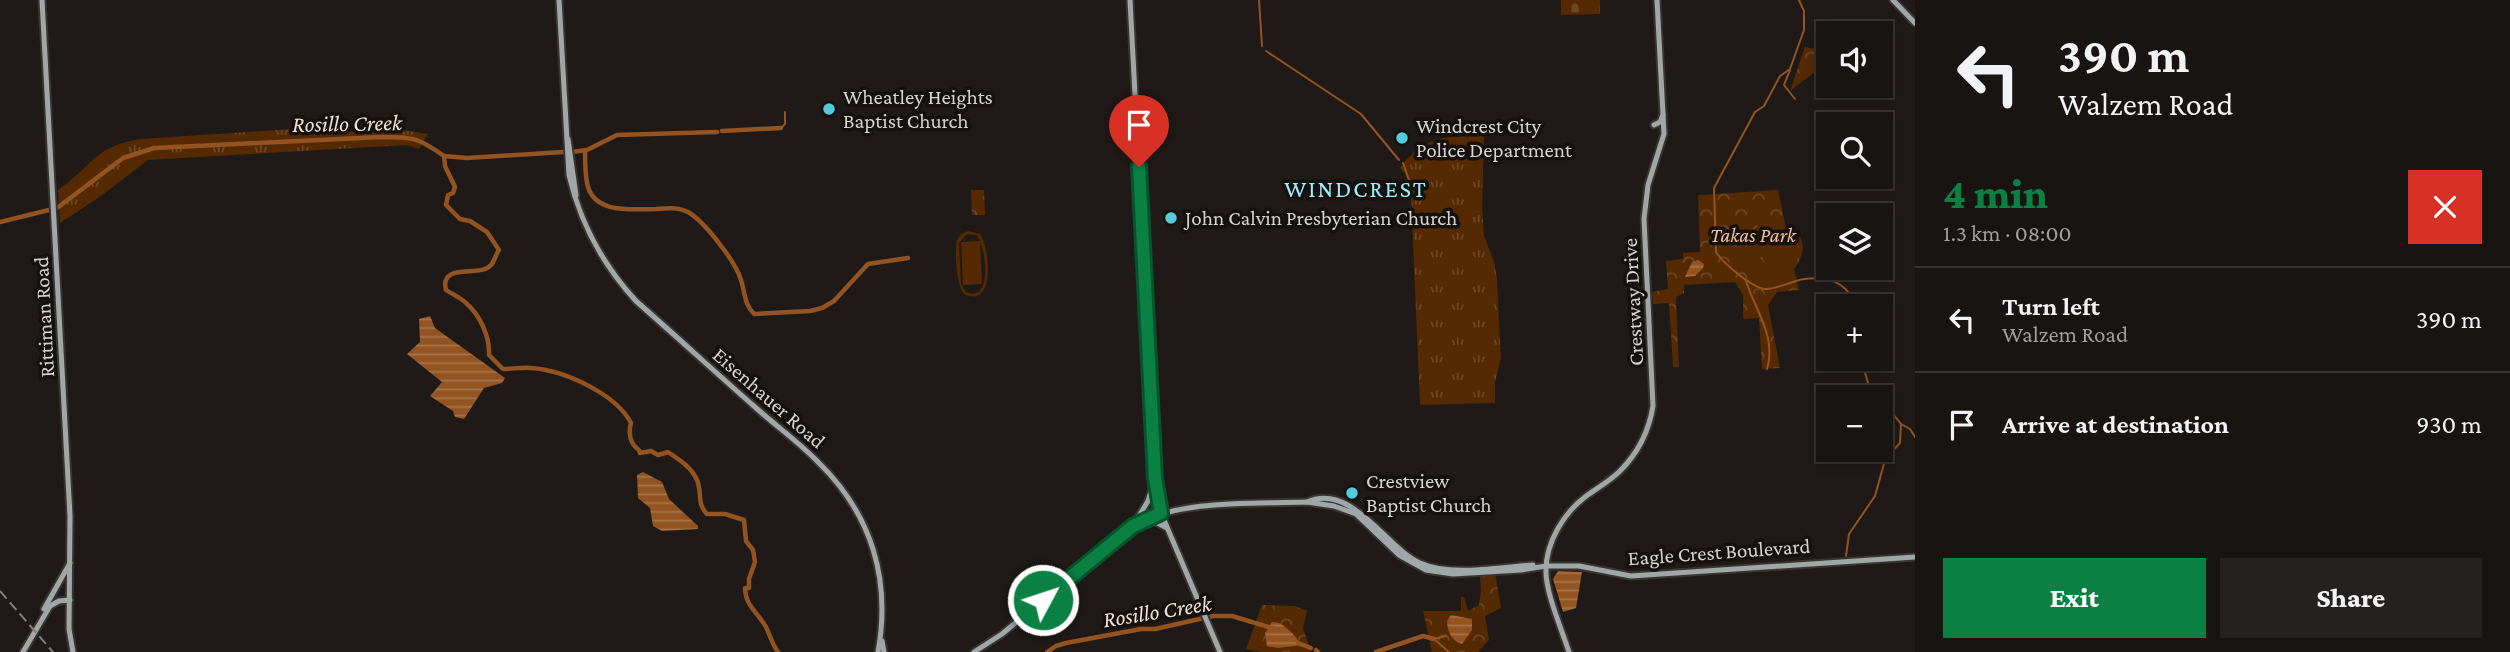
<!DOCTYPE html>
<meta charset="utf-8">
<style>
:root{--surface:#171411;--page:#24211f;--text:#f1f3f6;--muted:#9e9e9f;--line:#363331;--accent:#0b8043}
body{margin:0;font-family:"Crimson Pro",serif;background:var(--page);color:var(--text);height:100vh;display:flex;flex-direction:column;font-size:26px;white-space:nowrap}
*{box-sizing:border-box;margin:0}
p{font-size:23px;color:var(--muted)}
.icon{flex:none;width:38px;height:38px;fill:none;stroke:currentColor;stroke-width:2;stroke-linecap:round;stroke-linejoin:round}
.map{position:relative;flex:1;overflow:hidden}
.details{display:flex;flex-direction:column;background:var(--surface);width:595px}
.details>*{flex:none}
.hud{background:#171411;color:var(--text);overflow:hidden}
.controls{position:absolute;left:1816px;top:21px;display:grid;gap:14px}
.controls a{display:grid;place-items:center;width:77px;height:77px;border-radius:0px;background:var(--surface);box-shadow:0 4px 10px #0003,0 0 0 2px var(--line);font-size:35px}
.pin{position:absolute;display:grid;place-items:center;width:60px;height:60px;color:#fff;margin:-72px -30px;border-radius:50% 50% 50% 0;rotate:-45deg;box-shadow:0 0 7px #0007}
.pin .icon{rotate:45deg}
.me{position:absolute;width:77px;margin:-38px;rotate:50deg;stroke-linejoin:round;filter:drop-shadow(0 0 5px #0008)}
.turn{display:flex;align-items:center;gap:24px;height:147px;padding:0 28px;font-size:32px}
.turn .icon{width:91px;height:91px;stroke-width:2.5}
.turn b{display:block;font-size:49px;line-height:60px}
.round{display:grid;place-items:center;flex:none;width:74px;height:74px;border-radius:0px;background:var(--page)}
.head{display:flex;align-items:center;justify-content:space-between;height:119px;padding:0 28px}
h1{font-size:42px;font-weight:800;line-height:52px;color:var(--accent)}
.primary-button{display:flex;gap:14px;margin-top:auto;padding:14px 28px}
.primary-button a{flex:1;height:80px;border-radius:0px;background:var(--accent);color:#fff;font-size:28px;font-weight:800;line-height:80px;text-align:center}
.primary-button a+a{background:var(--page);color:var(--text)}
ul{padding:0;list-style:none}
li{display:flex;align-items:center;gap:21px;height:105px;padding:0 28px;border-top:2px solid var(--line)}
li div{flex:1}
li b{display:block;font-size:26px}
li em{font-style:normal}
main{display:flex;flex:1;min-height:0}
.map>svg:first-child{display:block}
.grass{fill:url(#grass-tufts)}
.cemetery{fill:url(#cemetery-stones)}
.park{fill:url(#park-crowns)}
.pitch{fill:#552a02;fill-rule:evenodd}
.water{fill:url(#water-rules)}
.lines{fill:none;stroke-linecap:round;stroke-linejoin:round}
.stream{stroke:#935421;stroke-width:2}
.river{stroke:#935421;stroke-width:4.5}
.major-casing{stroke:#393431;stroke-width:9}
.major{stroke:#a0a7a8;stroke-width:5}
.rail{stroke:#837f7d;stroke-width:2;stroke-dasharray:10 5;stroke-linecap:butt}
.route-casing{stroke:#07532c;stroke-width:18}
.route{stroke:#0b8043;stroke-width:12}
.poi-dot{fill:#53cbdb;stroke:#15110e;stroke-width:2.5}
.labels{text-anchor:middle;dominant-baseline:central;stroke-width:7;stroke-linejoin:round;paint-order:stroke}
.poi-label{font-size:21px;fill:#d6d3d1;stroke:#15110e;text-anchor:start}
.park-label{font-size:21px;font-style:italic;fill:#f3bc96;stroke:#15110e}
.street-label{font-size:21px;fill:#d6d3d1;stroke:#15110e}
.water-label{font-size:23px;font-style:italic;fill:#f3e0d4;stroke:#15110e}
.quarter-label{font-size:24px;letter-spacing:2px;fill:#9cedf9;stroke:#15110e}
</style>
<main>
<div class="map">
<svg width="1915" height="652" viewBox="0 0 1915 652">
<defs>
<pattern id="grass-tufts" width="24" height="20" patternUnits="userSpaceOnUse" patternTransform="scale(1.75)"><rect width="24" height="20" fill="#552a02"/><path d="M3 7l-1-3M5 7V3M7 7l1-3M15 17l-1-3M17 17v-4M19 17l1-3" fill="none" stroke="#6d4826"/></pattern>
<pattern id="cemetery-stones" width="16" height="16" patternUnits="userSpaceOnUse" patternTransform="scale(1.75)"><rect width="16" height="16" fill="#552a02"/><path d="M2 7V4a2 2 0 0 1 4 0v3zM10 15v-3a2 2 0 0 1 4 0v3z" fill="#6d4826"/></pattern>
<pattern id="park-crowns" width="20" height="18" patternUnits="userSpaceOnUse" patternTransform="scale(1.75)"><rect width="20" height="18" fill="#552a02"/><path d="M2 6a3 3 0 1 1 6 0M12 15a3 3 0 1 1 6 0" fill="none" stroke="#6d4826"/></pattern>
<pattern id="water-rules" width="6" height="5" patternUnits="userSpaceOnUse" patternTransform="scale(1.75)"><rect width="6" height="5" fill="#935421"/><path d="M0 2.5h6" fill="none" stroke="#a6744b"/></pattern>
</defs>
<rect width="100%" height="100%" fill="#1f1a17"/>
<g class="grass">
<path d="M 294,129 L 312,134 L 396,129 L 428,134 L 419,149 L 407,145 L 148,160 L 98,198 L 60,223 L 58,190 C 93,166 93,147 140,139 Z"/>
<path d="M 1484,136 L 1482,207 L 1484,236 L 1494,262 L 1497,279 L 1500,344 L 1501,358 L 1495,382 L 1495,403 L 1420,405 L 1411,194 L 1406,175 L 1400,168 C 1426,134 1445,137 1484,136 Z"/>
</g>
<path class="cemetery" d="M 1561,0 L 1600,0 L 1600,14 L 1561,15 Z"/>
<g class="park">
<path d="M 1805,47 L 1829,52 L 1829,63 L 1820,59 L 1816,71 L 1790,91 Z"/>
<path d="M 971,190 L 984,190 L 985,215 L 972,215 Z"/>
<path d="M 1778,190 L 1788,238 L 1800,237 C 1806,247 1801,260 1794,269 L 1799,290 L 1777,292 L 1768,305 L 1780,368 L 1762,369 L 1759,318 L 1743,319 L 1743,295 L 1735,282 L 1684,285 L 1684,293 L 1676,297 L 1679,367 L 1673,367 L 1669,303 L 1653,304 L 1652,292 L 1668,289 L 1666,261 L 1683,259 L 1683,253 L 1700,252 L 1698,195 Z"/>
<path d="M 1495,573 L 1501,608 L 1485,616 L 1489,640 L 1478,652 L 1432,652 L 1423,611 L 1461,611 L 1461,597 L 1464,597 L 1468,611 L 1479,605 L 1481,591 L 1480,574 Z"/>
<path d="M 1262,605 L 1295,606 L 1307,611 L 1303,628 L 1311,652 L 1261,652 L 1246,649 Z"/>
</g>
<g class="pitch">
<path d="M 1761,214 L 1776,217 L 1783,226 L 1785,235 L 1763,240 L 1760,237 L 1755,215 Z"/>
<path d="M 968,231 L 980,234 C 989,245 997,310 964,294 C 957,287 953,247 958,238 C 961,234 963,233 968,231 ZM 967,234 L 976,235 C 986,244 994,304 966,292 L 961,284 L 959,243 Z"/>
<path d="M 1799,238 C 1801,256 1796,266 1782,278 L 1767,280 L 1761,247 L 1764,243 Z"/>
<path d="M 980,241 L 982,284 L 963,285 L 961,242 Z"/>
<path d="M 1754,245 L 1758,247 L 1763,270 C 1748,272 1738,266 1733,252 Z"/>
</g>
<g class="water">
<path d="M 1698,260 L 1704,264 L 1703,268 L 1695,276 L 1685,277 L 1692,262 Z"/>
<path d="M 430,316 L 435,328 L 505,378 L 502,383 L 484,388 L 464,419 L 455,417 L 453,411 L 430,396 L 442,382 L 407,354 L 420,342 L 419,319 Z"/>
<path d="M 643,472 L 662,482 L 669,499 L 698,526 L 698,529 L 662,531 L 653,526 L 650,508 L 638,498 L 637,475 Z"/>
<path d="M 1558,571 L 1582,572 L 1576,608 L 1563,612 L 1553,579 Z"/>
<path d="M 1451,615 L 1472,619 L 1472,630 L 1462,644 C 1451,641 1447,630 1447,621 Z"/>
<path d="M 1272,622 C 1285,622 1295,636 1302,645 L 1278,648 L 1267,646 L 1265,633 Z"/>
</g>
<g class="lines">
<g class="stream">
<path d="M 1259,0 L 1262,46"/>
<path d="M 1799,0 L 1804,11 L 1804,30 L 1790,69 L 1780,76 L 1764,106 L 1755,112 L 1714,188 L 1716,252 C 1723,263 1754,290 1767,289 C 1780,288 1792,281 1804,279 C 1828,276 1848,282 1855,306"/>
<path d="M 1266,51 L 1361,114 L 1399,160"/>
<path d="M 1790,70 L 1784,85 L 1795,99"/>
<path d="M 781,128 L 785,124 L 785,112"/>
<path d="M 1403,163 L 1410,183"/>
<path d="M 1746,281 C 1755,310 1777,337 1767,369"/>
<path d="M 1861,359 L 1868,383 L 1879,397"/>
<path d="M 1881,399 L 1901,424 L 1910,429 L 1915,437"/>
<path d="M 1888,456 L 1900,443 L 1901,424"/>
<path d="M 1846,556 L 1849,534 L 1875,496 L 1885,460"/>
<path d="M 1434,639 L 1449,652"/>
<path d="M 1434,639 L 1446,636"/>
</g>
<g class="river">
<path d="M 722,131 L 781,128"/>
<path d="M 585,150 C 585,161 585,172 587,183 C 593,215 633,209 656,209 C 667,208 678,207 688,212 C 704,221 736,262 741,280 C 745,292 744,304 754,314 L 810,311 L 822,308 L 834,301 L 868,264 L 908,258"/>
<path d="M 572,152 L 587,150 L 617,135 L 717,132"/>
<path d="M 444,156 L 467,158 L 563,152"/>
<path d="M 0,222 L 57,208 L 123,158 L 154,148 L 380,137 C 413,137 417,137 444,156 L 445,166 L 455,187 L 453,193 L 448,195 L 446,205 L 460,219 L 470,221 L 487,232 L 499,250 C 496,254 494,262 491,265 C 480,278 439,262 446,290 C 452,294 461,298 466,303 C 480,315 490,337 489,355 L 503,369 C 512,369 522,367 531,368 C 564,370 616,394 631,423 C 628,433 630,444 639,450 L 640,453 L 651,451 L 658,455 L 668,452 C 678,459 690,466 696,478 C 703,490 696,504 707,514 L 725,514 L 744,520 L 746,541 L 753,550 L 755,562 L 749,579 L 749,588 L 745,588 C 745,605 758,613 766,627 C 770,635 772,644 778,652"/>
<path d="M 1298,643 L 1311,648"/>
<path d="M 1316,650 L 1318,652"/>
<path d="M 1047,652 L 1056,646 L 1066,643 L 1141,629 L 1155,629 L 1213,616 L 1232,616 L 1272,628"/>
<path d="M 1376,652 L 1423,636 L 1434,639"/>
</g>
<defs>
<g id="major">
<path d="M 42,0 L 70,516 L 69,629 L 73,652"/>
<path d="M 559,0 L 569,175 C 580,222 603,265 636,301 C 676,336 715,372 755,407 C 776,426 800,443 819,463 C 872,515 891,580 878,652"/>
<path d="M 1130,0 L 1156,491 L 1161,513 L 1220,652"/>
<path d="M 1893,0 L 1915,23"/>
<path d="M 1654,125 L 1660,122 L 1663,115"/>
<path d="M 568,139 L 576,195"/>
<path d="M 1307,502 C 1352,482 1386,548 1420,563 C 1451,577 1499,567 1533,565"/>
<path d="M 1148,518 L 1167,528"/>
<path d="M 1133,526 L 1148,501 L 1153,485"/>
<path d="M 1546,566 L 1579,566 L 1631,576 L 1915,557"/>
<path d="M 44,609 L 70,563"/>
<path d="M 882,641 L 884,652"/>
<path d="M 23,652 L 50,606 L 59,601 L 70,600"/>
<path d="M 974,652 L 1002,634 L 1133,526 C 1180,499 1253,504 1307,502 L 1334,506 L 1356,514 L 1399,555 L 1426,570 L 1453,574 L 1521,570 L 1546,566"/>
<path d="M 1569,652 C 1562,630 1545,591 1546,570 C 1546,542 1564,513 1585,497 C 1597,488 1610,481 1620,471 C 1638,453 1649,431 1653,406 L 1644,219 L 1648,185 L 1664,134 L 1657,0"/>
</g>
</defs>
<use href="#major" class="major-casing"/>
<use href="#major" class="major"/>
<path class="rail" d="M 0,591 L 53,652"/>
</g>
<g class="lines">
<defs>
<path id="route" d="M 1043,600 L 1133,526 L 1161,513 L 1155,478 L 1139,167"/>
</defs>
<use href="#route" class="route-casing"/>
<use href="#route" class="route"/>
</g>
<g class="poi-dot">
<circle cx="829" cy="109" r="7"/>
<circle cx="1402" cy="138" r="7"/>
<circle cx="1171" cy="218" r="7"/>
<circle cx="1352" cy="493" r="7"/>
</g>
<g class="labels">
<g class="poi-label">
<text x="843" y="97">Wheatley Heights<tspan x="843" dy="24">Baptist Church</tspan></text>
<text x="1416" y="126">Windcrest City<tspan x="1416" dy="24">Police Department</tspan></text>
<text x="1185" y="218">John Calvin Presbyterian Church</text>
<text x="1366" y="481">Crestview<tspan x="1366" dy="24">Baptist Church</tspan></text>
</g>
<g class="park-label">
<text x="1753" y="235">Takas Park</text>
</g>
<g class="street-label">
<text transform="translate(1633 302) rotate(-93)">Crestway Drive</text>
<text transform="translate(44 317) rotate(-93)">Rittiman Road</text>
<text transform="translate(769 398) rotate(41)">Eisenhauer Road</text>
<text transform="translate(1719 552) rotate(-4)">Eagle Crest Boulevard</text>
</g>
<g class="water-label">
<text transform="translate(347 123) rotate(-1)">Rosillo Creek</text>
<text transform="translate(1157 611) rotate(-9)">Rosillo Creek</text>
</g>
<g class="quarter-label">
<text x="1356" y="188">WINDCREST</text>
</g>
</g>
</svg>
<div class="controls">
<a><svg class="icon" aria-label="sound" viewBox="0 0 24 24"><path d="M4 9h4l5-4v14l-5-4H4zM17 9q2 3 0 6"/></svg></a>
<a><svg class="icon" aria-label="search" viewBox="0 0 24 24"><circle cx="10" cy="10" r="6"/><path d="M15 15l6 6"/></svg></a>
<a><svg class="icon" aria-label="layers" viewBox="0 0 24 24"><path d="M12 4l9 5-9 5-9-5zM3 14l9 5 9-5"/></svg></a>
<a>+</a>
<a>−</a>
</div>
<div class="pin" style="left:1139px;top:167px;background:#d93025"><svg class="icon" aria-label="arrive" viewBox="0 0 24 24"><path d="M6 21V4h12l-3 4 3 4H6"/></svg></div>
<svg class="me" style="left:1043px;top:600px" viewBox="-20 -20 40 40"><circle r="17" fill="#0b8043" stroke="#fff" stroke-width="3"/><path d="M0-11L8 9 0 5-8 9z" fill="#fff"/></svg>
</div>
<section class="details">
<div class="hud">
<div class="turn"><svg class="icon" aria-label="left" viewBox="0 0 24 24"><path d="M17 20v-9H6M10 6l-5 5 5 5"/></svg><div><b>390 m</b>Walzem Road</div></div>
</div>
<div class="head"><div><h1>4 min</h1><p>1.3 km · 08:00</p></div><a class="round" style="background:#d93025;color:#fff"><svg class="icon" aria-label="close" viewBox="0 0 24 24"><path d="M6 6l12 12M18 6L6 18"/></svg></a></div>
<ul>
<li><svg class="icon" aria-label="left" viewBox="0 0 24 24"><path d="M17 20v-9H6M10 6l-5 5 5 5"/></svg><div><b>Turn left</b><p>Walzem Road</p></div><em>390 m</em></li>
<li><svg class="icon" aria-label="arrive" viewBox="0 0 24 24"><path d="M6 21V4h12l-3 4 3 4H6"/></svg><div><b>Arrive at destination</b></div><em>930 m</em></li>
</ul>
<div class="primary-button"><a>Exit</a><a>Share</a></div>
</section>
</main>
